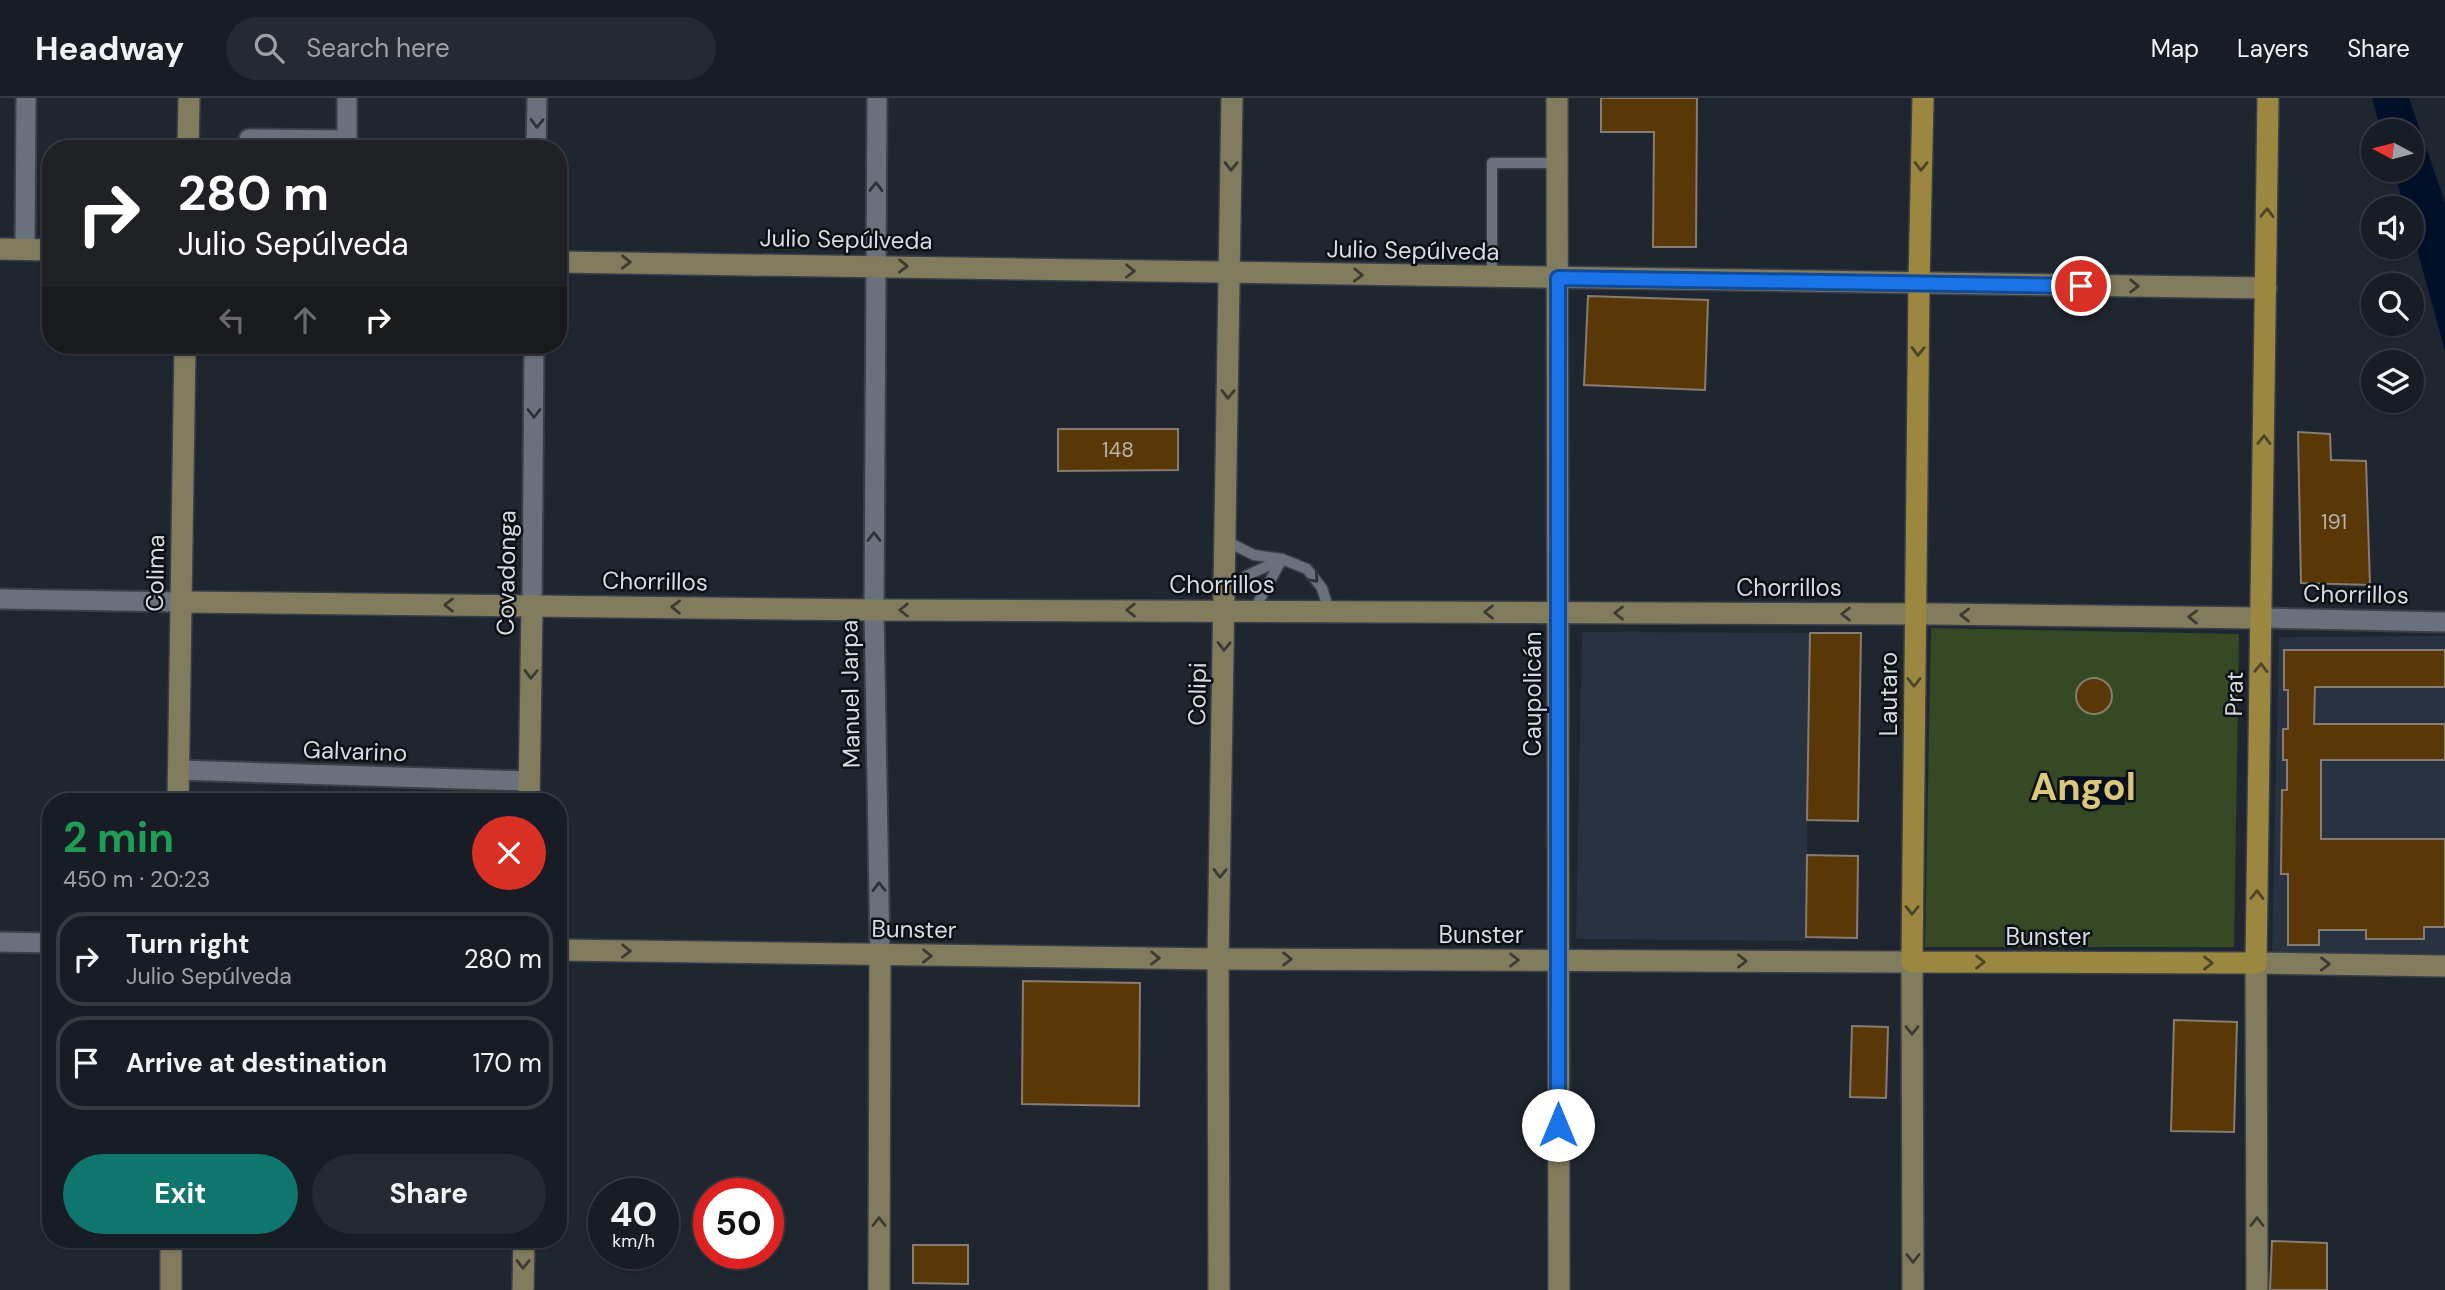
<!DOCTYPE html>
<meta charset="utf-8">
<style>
:root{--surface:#181c24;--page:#252931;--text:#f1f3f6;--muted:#9fa1a6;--line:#363a41;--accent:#0f766e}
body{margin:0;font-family:"DM Sans",sans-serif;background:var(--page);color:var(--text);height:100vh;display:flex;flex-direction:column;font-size:26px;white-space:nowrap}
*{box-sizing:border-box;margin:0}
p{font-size:23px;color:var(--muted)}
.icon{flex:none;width:38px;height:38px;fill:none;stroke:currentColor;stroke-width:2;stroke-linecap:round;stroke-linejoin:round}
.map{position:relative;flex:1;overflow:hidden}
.drawer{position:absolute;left:42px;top:695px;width:525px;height:455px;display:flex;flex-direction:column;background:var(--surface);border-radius:28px;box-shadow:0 2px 5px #0004,0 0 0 2px var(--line)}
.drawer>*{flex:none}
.top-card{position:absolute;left:42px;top:42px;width:525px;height:214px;border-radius:28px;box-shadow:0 2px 5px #0004,0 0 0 2px var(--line);background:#202124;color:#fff;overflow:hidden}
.needle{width:46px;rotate:277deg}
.buttons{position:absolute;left:2361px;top:21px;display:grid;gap:14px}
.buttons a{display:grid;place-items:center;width:63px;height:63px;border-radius:50%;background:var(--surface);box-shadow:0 2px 5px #0004,0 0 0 2px var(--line);font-size:35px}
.speed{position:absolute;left:588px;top:1080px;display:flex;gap:14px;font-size:35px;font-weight:700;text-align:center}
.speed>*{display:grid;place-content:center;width:91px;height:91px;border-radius:50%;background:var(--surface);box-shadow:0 2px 5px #0004,0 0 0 2px var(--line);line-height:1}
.speed small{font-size:18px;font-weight:400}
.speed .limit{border:10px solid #d22;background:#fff;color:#111}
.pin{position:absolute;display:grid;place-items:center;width:60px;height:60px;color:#fff;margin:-30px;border:4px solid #fff;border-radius:50%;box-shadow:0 2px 7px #0007}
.me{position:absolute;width:77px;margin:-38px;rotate:0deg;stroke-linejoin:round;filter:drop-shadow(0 0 5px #0008)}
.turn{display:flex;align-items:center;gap:24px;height:147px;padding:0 21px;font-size:32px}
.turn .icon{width:91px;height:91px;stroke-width:2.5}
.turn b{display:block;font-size:49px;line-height:60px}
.lanes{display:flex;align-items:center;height:66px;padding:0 21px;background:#0003;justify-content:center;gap:35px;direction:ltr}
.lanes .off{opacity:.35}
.round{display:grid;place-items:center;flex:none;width:74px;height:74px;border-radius:37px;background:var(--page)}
.summary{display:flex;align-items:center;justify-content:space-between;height:119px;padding:0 21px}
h1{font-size:42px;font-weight:700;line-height:52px;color:#1e9e55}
.cta{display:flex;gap:14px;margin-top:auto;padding:14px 21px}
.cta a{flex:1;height:80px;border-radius:42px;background:var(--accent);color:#fff;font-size:28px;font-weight:700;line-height:80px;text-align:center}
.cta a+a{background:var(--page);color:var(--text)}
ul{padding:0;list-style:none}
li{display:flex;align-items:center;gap:21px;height:94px;margin:0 14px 10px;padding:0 7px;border:4px solid var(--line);border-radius:28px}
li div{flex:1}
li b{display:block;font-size:26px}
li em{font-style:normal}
header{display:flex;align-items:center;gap:42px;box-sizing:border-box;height:98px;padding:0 35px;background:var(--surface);border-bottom:2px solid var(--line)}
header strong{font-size:33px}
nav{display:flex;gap:38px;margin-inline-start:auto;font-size:24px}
.search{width:490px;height:63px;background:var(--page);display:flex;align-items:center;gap:18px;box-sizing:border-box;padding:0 24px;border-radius:38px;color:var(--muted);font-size:26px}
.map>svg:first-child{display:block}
.built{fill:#293241}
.green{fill:#354924}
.water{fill:#001029}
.building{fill:#593706;stroke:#867c71;stroke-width:2}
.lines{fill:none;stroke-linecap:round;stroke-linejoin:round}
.lane-casing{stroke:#3b4048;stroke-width:13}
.street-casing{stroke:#3b4048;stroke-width:23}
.secondary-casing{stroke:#3b4048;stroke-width:24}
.primary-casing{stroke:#3b4048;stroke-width:24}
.lane{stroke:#6a717d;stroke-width:10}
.street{stroke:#6a717d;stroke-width:19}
.secondary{stroke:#827c5e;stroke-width:21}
.primary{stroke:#9b8740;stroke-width:21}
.oneway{stroke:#2d3138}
.oneway2{stroke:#3b3b31}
.oneway3{stroke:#4c4527}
.route-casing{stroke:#114b97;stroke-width:18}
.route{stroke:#1a73e8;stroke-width:12}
.labels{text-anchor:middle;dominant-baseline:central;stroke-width:5;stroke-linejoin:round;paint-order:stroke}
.number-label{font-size:21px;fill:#b8b2ab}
.street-label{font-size:24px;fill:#d7dbe2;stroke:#0c0f13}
.town-label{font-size:38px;font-weight:bold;fill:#dac97c;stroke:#0c0f13}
</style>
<header>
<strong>Headway</strong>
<div class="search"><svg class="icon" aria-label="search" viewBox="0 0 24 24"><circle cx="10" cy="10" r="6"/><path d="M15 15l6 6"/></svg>Search here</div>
<nav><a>Map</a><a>Layers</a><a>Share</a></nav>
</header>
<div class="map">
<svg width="2445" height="1192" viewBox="0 0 2445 1192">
<rect width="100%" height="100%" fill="#202630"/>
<g class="built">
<path d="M 1582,534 L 1810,535 L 1806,843 L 1576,841 Z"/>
<path d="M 2445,538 L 2445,856 L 2272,856 L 2279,539 Z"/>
</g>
<path class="green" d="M 1931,530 L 2239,536 L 2234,849 L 1925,849 Z"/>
<g class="water">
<path d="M 2372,0 L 2409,0 L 2445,105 L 2445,253 L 2412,133 L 2412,110 L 2405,110 L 2393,72 L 2412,72 L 2412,33 L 2381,33 Z"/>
<path d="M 2063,678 L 2126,679 L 2125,707 L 2062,706 Z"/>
</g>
<g class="building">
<path d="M 1601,0 L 1697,0 L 1696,149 L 1653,149 L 1654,34 L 1601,34 Z"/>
<path d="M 1588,198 L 1708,202 L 1705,292 L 1584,287 Z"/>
<path d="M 1058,331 L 1178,331 L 1178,372 L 1058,373 Z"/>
<path d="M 2298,334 L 2330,336 L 2331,362 L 2366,363 L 2370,487 L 2301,485 Z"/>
<path d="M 1810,535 L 1861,535 L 1858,723 L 1807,722 Z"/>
<path d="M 2284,552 L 2445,552 L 2445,589 L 2315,589 L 2314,626 L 2445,626 L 2445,662 L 2321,662 L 2321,741 L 2445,741 L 2445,829 L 2424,829 L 2424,841 L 2366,841 L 2366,832 L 2319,832 L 2319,847 L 2288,847 L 2288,776 L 2281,776 L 2282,692 L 2287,692 L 2287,662 L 2283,662 L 2283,631 L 2288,631 L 2288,592 L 2284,592 Z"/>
<circle cx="2094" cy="598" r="18"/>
<path d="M 1807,757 L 1858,758 L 1857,840 L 1806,839 Z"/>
<path d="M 1023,883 L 1140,885 L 1139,1008 L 1022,1006 Z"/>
<path d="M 2174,922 L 2237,924 L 2234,1034 L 2171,1033 Z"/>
<path d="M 1852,928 L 1888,929 L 1886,1000 L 1850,999 Z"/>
<path d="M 2272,1143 L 2327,1145 L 2327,1192 L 2270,1192 Z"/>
<path d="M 913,1147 L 968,1147 L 968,1186 L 913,1185 Z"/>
</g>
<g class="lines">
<defs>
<g id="lane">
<path d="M 1492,179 L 1492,65 L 1557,65"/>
<path d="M 1226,443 L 1254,457 L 1282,461 L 1307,471 L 1322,490 L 1329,513"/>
<path d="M 1225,488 L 1282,461"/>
<path d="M 1254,512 L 1282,461"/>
</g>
<g id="street">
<path d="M 877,0 L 874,512 L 880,857"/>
<path d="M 249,41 L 347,42"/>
<path d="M 347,51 L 347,0"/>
<path d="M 536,51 L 537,0"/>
<path d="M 25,151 L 26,0"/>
<path d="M 0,501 L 181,504"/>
<path d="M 532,507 L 534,247"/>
<path d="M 2261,520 L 2444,524"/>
<path d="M 178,672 L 529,683"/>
<path d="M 0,844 L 51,845"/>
</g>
<g id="secondary">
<path d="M 1557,0 L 1559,1192"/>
<path d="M 188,51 L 189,0"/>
<path d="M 0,151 L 51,152"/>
<path d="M 558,164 L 2266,190"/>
<path d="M 181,504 L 874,512 L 1937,516 L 2261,520"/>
<path d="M 178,704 L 185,247"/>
<path d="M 529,704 L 532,507"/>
<path d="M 558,852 L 1218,861 L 1912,864 L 1913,1192"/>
<path d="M 171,1192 L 171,1141"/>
<path d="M 523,1192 L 524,1141"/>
<path d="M 879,1192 L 880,857"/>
<path d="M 1219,1192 L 1218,861 L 1232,0"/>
<path d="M 2257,1192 L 2256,865 L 2445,868"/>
</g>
<path id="primary" d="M 1923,0 L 1919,185 L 1912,864 L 2256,865 L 2268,0"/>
</defs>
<use href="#lane" class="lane-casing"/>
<use href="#street" class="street-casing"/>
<use href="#secondary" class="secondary-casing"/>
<use href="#primary" class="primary-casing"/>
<use href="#lane" class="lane"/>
<use href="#street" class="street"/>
<use href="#secondary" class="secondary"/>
<use href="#primary" class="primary"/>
</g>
<defs><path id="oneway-chevron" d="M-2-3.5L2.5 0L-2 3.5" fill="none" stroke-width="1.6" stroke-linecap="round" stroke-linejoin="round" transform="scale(1.75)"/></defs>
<g class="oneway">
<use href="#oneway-chevron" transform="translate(537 25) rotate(91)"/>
<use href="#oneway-chevron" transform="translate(876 89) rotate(-89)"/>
<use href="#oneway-chevron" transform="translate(534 315) rotate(90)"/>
<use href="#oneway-chevron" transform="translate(874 439) rotate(-90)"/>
<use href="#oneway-chevron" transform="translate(1314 480) rotate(49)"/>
<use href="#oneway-chevron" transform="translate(879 789) rotate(-91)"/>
</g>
<g class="oneway2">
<use href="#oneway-chevron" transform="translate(1231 68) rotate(91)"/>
<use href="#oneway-chevron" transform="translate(626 164) rotate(1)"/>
<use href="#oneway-chevron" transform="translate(903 168) rotate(1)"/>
<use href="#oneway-chevron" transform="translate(1130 173) rotate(1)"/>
<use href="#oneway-chevron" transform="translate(1358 177) rotate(1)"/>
<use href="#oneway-chevron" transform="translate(2134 188) rotate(1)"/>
<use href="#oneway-chevron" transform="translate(1228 296) rotate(91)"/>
<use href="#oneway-chevron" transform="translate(449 507) rotate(-179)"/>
<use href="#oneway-chevron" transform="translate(676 509) rotate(-179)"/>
<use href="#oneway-chevron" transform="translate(904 512) rotate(-180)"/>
<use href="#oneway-chevron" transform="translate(1131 512) rotate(-180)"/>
<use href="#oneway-chevron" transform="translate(1489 514) rotate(-180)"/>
<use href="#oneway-chevron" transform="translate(1619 515) rotate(-180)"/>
<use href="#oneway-chevron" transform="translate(1846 516) rotate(-180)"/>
<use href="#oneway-chevron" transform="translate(1965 517) rotate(-179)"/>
<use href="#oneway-chevron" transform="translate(2193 519) rotate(-179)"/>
<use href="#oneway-chevron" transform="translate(1224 548) rotate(91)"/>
<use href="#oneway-chevron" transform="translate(531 576) rotate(91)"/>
<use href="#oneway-chevron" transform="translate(1220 775) rotate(91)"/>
<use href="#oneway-chevron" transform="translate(626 853) rotate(1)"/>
<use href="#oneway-chevron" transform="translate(927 858) rotate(1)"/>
<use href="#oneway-chevron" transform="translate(1155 860) rotate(1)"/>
<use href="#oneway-chevron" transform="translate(1287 861)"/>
<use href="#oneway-chevron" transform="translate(1514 862)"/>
<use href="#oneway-chevron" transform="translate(1742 863)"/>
<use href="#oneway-chevron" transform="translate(2325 866) rotate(1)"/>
<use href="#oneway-chevron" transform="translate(1912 932) rotate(90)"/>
<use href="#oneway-chevron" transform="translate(879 1124) rotate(-90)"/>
<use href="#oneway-chevron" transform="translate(2257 1124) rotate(-90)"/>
<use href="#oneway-chevron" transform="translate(1913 1160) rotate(90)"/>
<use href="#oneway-chevron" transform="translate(523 1166) rotate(91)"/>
</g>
<g class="oneway3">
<use href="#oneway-chevron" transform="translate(1921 68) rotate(91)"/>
<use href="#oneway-chevron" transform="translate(2267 115) rotate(-89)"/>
<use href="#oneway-chevron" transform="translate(1918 253) rotate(91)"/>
<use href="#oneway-chevron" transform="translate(2264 342) rotate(-89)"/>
<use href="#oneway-chevron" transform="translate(2261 570) rotate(-89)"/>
<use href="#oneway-chevron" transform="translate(1914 584) rotate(90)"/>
<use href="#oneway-chevron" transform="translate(2257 797) rotate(-89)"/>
<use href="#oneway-chevron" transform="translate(1912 812) rotate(91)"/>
<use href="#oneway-chevron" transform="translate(1980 864)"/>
<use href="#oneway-chevron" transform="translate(2208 865)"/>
</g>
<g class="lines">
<defs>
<path id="route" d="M 1558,1027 L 1558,180 L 2081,188"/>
</defs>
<use href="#route" class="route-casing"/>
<use href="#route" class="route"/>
</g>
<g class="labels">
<g class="number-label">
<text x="1118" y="352">148</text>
<text x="2334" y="424">191</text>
</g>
<g class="street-label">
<text transform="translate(846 141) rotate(1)">Julio Sepúlveda</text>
<text transform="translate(1413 152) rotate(1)">Julio Sepúlveda</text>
<text transform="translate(155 475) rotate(-89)">Colima</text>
<text transform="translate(506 475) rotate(-89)">Covadonga</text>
<text transform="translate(655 483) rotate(1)">Chorrillos</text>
<text x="1222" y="486">Chorrillos</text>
<text x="1789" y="489">Chorrillos</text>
<text transform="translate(2356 496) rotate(1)">Chorrillos</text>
<text transform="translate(850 596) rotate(-91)">Manuel Jarpa</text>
<text transform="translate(1197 596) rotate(-89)">Colipi</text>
<text transform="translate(1532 596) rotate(-90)">Caupolicán</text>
<text transform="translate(1888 596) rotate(-90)">Lautaro</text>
<text transform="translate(2234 596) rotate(-89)">Prat</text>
<text transform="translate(355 653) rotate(2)">Galvarino</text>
<text transform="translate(914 831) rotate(1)">Bunster</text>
<text x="1481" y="836">Bunster</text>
<text x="2048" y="838">Bunster</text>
</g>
<g class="town-label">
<text x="2083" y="689">Angol</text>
</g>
</g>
</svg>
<div class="buttons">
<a><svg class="needle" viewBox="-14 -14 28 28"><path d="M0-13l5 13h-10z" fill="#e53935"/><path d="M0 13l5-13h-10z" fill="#9fa1a6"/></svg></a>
<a><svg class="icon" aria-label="sound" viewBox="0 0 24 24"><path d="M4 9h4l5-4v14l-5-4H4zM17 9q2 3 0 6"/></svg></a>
<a><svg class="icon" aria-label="search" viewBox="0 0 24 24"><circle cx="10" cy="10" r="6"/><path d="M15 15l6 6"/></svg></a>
<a><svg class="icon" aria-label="layers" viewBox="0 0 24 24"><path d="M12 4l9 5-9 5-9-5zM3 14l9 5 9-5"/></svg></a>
</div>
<div class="speed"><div>40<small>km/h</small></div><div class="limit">50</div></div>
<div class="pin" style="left:2081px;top:188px;background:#d93025"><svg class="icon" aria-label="arrive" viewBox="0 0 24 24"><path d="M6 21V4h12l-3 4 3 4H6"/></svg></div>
<svg class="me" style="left:1558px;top:1027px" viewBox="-20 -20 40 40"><circle r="19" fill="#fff"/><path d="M0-13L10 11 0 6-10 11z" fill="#1a73e8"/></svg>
<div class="top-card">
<div class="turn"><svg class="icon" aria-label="right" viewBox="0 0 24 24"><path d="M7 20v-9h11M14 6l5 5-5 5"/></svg><div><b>280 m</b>Julio Sepúlveda</div></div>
<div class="lanes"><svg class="icon off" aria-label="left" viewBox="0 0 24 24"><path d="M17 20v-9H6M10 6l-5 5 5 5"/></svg><svg class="icon off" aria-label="ahead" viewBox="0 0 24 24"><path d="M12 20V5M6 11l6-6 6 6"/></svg><svg class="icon" aria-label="right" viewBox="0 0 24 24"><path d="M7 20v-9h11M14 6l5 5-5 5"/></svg></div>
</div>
<section class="drawer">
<div class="summary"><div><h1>2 min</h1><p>450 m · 20:23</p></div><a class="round" style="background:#d93025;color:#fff"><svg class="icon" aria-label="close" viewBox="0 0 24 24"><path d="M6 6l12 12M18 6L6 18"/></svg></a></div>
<ul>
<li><svg class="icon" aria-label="right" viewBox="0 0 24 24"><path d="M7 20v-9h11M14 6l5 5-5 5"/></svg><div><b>Turn right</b><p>Julio Sepúlveda</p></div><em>280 m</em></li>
<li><svg class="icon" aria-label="arrive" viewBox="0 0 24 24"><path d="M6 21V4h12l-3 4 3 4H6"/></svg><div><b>Arrive at destination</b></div><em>170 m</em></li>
</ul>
<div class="cta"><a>Exit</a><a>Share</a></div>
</section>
</div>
